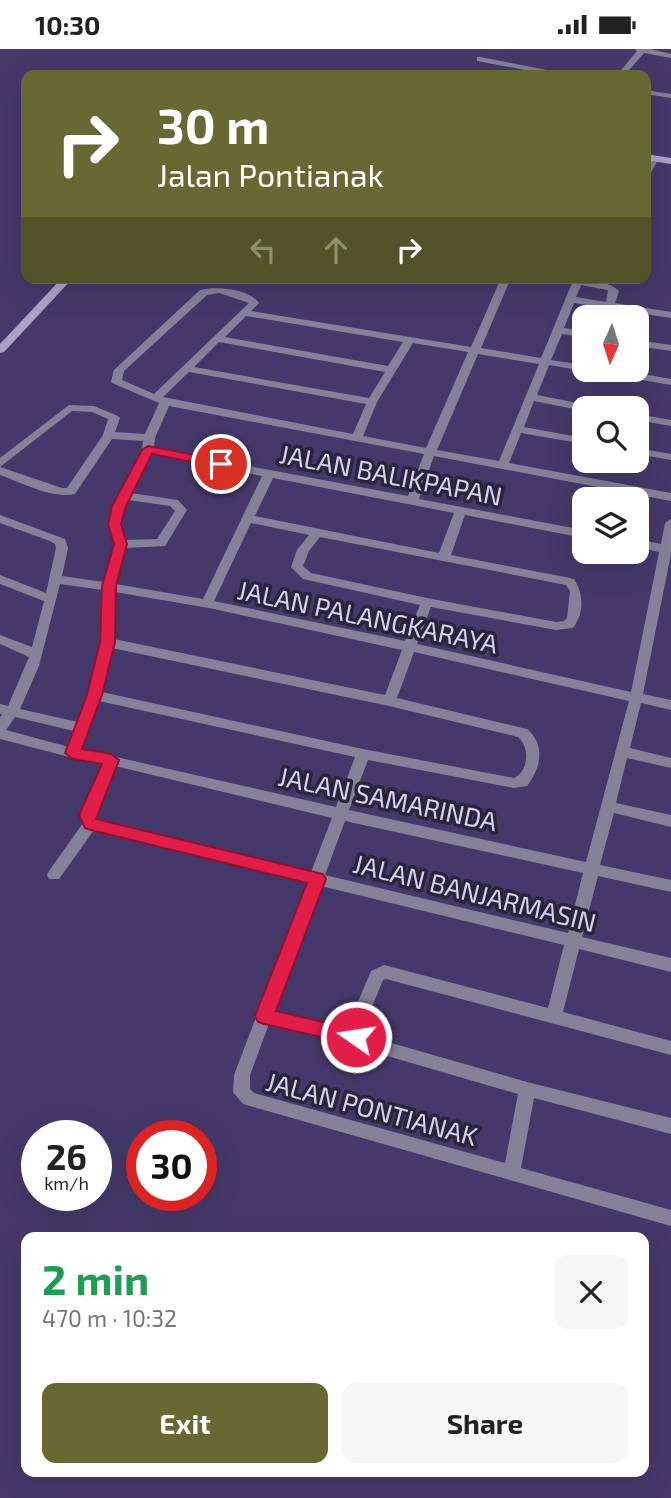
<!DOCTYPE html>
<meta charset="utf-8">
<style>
:root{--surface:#fff;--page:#f6f6f6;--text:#222;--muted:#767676;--accent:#666932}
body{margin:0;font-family:"Exo 2",sans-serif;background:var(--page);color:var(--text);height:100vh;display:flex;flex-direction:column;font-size:26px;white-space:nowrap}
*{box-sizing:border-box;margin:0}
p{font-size:23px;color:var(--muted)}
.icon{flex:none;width:38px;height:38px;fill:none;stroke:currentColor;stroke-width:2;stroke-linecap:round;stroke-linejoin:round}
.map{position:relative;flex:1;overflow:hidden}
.panel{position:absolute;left:21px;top:1183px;width:628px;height:245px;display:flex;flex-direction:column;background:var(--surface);border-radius:14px;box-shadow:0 7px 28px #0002}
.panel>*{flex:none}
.hud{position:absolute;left:21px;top:21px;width:630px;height:214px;border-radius:14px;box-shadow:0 7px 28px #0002;background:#666932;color:#fff;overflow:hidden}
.needle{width:46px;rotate:183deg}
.controls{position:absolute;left:572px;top:256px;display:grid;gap:14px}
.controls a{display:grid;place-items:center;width:77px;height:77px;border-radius:14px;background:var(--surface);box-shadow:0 7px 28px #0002;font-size:35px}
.speed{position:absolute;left:21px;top:1071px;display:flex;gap:14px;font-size:35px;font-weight:700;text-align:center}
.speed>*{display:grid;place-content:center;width:91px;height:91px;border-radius:50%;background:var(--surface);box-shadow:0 7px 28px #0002;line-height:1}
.speed small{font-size:18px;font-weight:400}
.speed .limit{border:10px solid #d22;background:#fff;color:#111}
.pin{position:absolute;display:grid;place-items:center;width:60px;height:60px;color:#fff;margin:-30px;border:4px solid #fff;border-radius:50%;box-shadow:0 2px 7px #0007}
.me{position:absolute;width:77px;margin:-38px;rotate:283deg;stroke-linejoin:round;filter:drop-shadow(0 0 5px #0008)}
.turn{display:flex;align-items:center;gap:24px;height:147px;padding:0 21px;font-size:32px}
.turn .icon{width:91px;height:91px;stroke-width:2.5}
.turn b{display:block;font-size:49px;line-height:60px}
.lanes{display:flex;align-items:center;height:66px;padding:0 21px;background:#0003;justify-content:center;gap:35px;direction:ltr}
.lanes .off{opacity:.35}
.round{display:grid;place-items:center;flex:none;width:74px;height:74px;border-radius:14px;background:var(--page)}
.head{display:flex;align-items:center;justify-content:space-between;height:119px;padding:0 21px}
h1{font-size:42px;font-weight:700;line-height:52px;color:#1e9e55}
.cta{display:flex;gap:14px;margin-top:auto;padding:14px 21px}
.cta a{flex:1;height:80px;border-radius:14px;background:var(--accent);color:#fff;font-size:28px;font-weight:700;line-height:80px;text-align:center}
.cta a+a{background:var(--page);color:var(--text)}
.status{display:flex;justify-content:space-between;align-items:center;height:49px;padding:0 35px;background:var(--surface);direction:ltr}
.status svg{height:19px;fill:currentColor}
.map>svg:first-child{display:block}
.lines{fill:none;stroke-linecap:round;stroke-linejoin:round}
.street{fill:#848199;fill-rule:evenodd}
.secondary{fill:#a9a3c9;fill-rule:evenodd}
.route{fill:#e11d48;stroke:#92132f;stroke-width:2}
.labels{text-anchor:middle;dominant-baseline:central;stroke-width:7;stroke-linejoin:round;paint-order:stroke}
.street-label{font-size:26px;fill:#d5d1ee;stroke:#29253b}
</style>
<div class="status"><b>10:30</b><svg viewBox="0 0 49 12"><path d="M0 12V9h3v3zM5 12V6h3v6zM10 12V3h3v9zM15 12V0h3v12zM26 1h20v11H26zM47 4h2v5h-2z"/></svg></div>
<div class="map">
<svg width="671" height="1449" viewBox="0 0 671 1449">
<rect width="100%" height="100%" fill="#44396a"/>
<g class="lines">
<g class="street">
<path d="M 635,0 L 650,0 L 671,5 L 671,9 L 644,4 L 625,26 L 617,26 L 637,2 Z"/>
<path d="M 480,8 L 563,24 L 567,26 L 552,26 L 477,12 L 477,8 Z"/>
<path d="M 646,41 L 671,45 L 671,49 L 646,45 Z"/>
<path d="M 652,107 L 659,109 L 649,127 L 646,128 L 646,118 Z"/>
<path d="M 501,229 L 511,229 L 481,299 L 541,309 L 572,234 L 557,229 C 573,229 608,230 619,242 L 615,254 L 671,263 L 671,269 L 574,254 L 564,279 L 584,282 L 584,288 L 562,285 L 551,311 L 584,316 L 584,320 L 588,320 L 584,322 L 549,316 L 537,346 L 588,356 L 593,359 L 584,359 L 584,362 L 534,352 L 524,378 L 584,389 L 584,395 L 521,384 L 509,414 L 671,444 L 671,452 L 434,407 L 419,450 L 584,481 L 584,489 L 465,466 L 451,506 L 570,529 L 574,530 C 584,545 584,565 573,579 L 556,581 L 431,558 L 417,595 L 631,643 L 659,503 L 637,498 L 637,490 L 661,495 L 665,474 L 671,470 L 671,505 L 643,645 L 671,651 L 671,661 L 641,654 L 630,699 L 671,709 L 671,719 L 627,709 L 616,754 L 671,766 L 671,778 L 614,764 L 600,816 L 671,831 L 671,843 L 598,827 L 582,888 L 671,909 L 671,923 L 579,900 L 563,963 L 671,992 L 671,1006 L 386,930 L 383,931 L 363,980 L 364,984 L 374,989 L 527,1033 L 671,1069 L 671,1085 L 534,1049 L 521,1119 L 671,1161 L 671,1177 L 243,1055 L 233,1043 L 234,1026 L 307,834 L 94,781 L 59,830 L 49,830 L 47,826 L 49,822 L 83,774 L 80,766 L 103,714 L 73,709 L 0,690 L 0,669 L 2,665 L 0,665 L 0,655 L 8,657 L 29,608 L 0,595 L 0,586 L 32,598 L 44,552 L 0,535 L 0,526 L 46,544 L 56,499 L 55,495 L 50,492 L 0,474 L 0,466 L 65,490 L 68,499 L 62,527 L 104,533 L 114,495 L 109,475 L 113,457 L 142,401 L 143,392 L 112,390 L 75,445 C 51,450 23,434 0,426 L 0,409 L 69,356 L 94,357 L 118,367 L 120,369 L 115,383 L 145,385 L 159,354 L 112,334 L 111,332 L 114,321 L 200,241 C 217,237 248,239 259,254 L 251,262 L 471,298 ZM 581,236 L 608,241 L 606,253 L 576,248 ZM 219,244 L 249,254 L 154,345 L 122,331 L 124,322 L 207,246 ZM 246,267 L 403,293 L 388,317 L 225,288 ZM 219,293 L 385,323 L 369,349 L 194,318 ZM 413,294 L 468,303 L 426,399 L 363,387 L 377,353 ZM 478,305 L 539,315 L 499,412 L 437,401 ZM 189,323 L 366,355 L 353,385 L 163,348 ZM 169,357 L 424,405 L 408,447 L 154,399 L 155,389 ZM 72,362 L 92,363 L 108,370 L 103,386 L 67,439 L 62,439 L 0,418 ZM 152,405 L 262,427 L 203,550 L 116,535 L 125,499 L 165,497 L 187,461 L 178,451 L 131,444 ZM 273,429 L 454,464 L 439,504 L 255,467 ZM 128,451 L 170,457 L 175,462 L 157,490 L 125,491 L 121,475 ZM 251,474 L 309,486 L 297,501 L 291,518 L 303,530 L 420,556 L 405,592 L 214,552 ZM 320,488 L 566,536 L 570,542 L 567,569 L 564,572 L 556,573 L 427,549 L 311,524 L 303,517 L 309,502 ZM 60,535 L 103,541 L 101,593 L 88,646 L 78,673 L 20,660 L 39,617 ZM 115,543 L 209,559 L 402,601 L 385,646 L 114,590 ZM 112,599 L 389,657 L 518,688 C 530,698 529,722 514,729 L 363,700 L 102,643 ZM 414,603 L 629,652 L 586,813 L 349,761 L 368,711 L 514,739 L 527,737 C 541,719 546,696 527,680 L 397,649 ZM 99,652 L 355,708 L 336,758 L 81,700 ZM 15,668 L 74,682 L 69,698 L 6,681 ZM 115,717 L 332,769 L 311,823 L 96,771 L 94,766 ZM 345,772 L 583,824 L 568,884 L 325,826 ZM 321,837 L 564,896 L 548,959 L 384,916 L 371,922 L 347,979 L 274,962 ZM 269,975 L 353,994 L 370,1002 L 518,1045 L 505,1114 L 254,1044 L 250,1040 L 250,1026 Z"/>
<path d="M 637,291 L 671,296 L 671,302 L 637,297 Z"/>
<path d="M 590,320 L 615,320 L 671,330 L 671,336 L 595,323 Z"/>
<path d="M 637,365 L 671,371 L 671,377 L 637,371 Z"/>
<path d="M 637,399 L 671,405 L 671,411 L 637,405 Z"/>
</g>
<g class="secondary">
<path d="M 646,105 L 671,109 L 671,115 L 646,111 Z"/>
<path d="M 62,229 L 73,229 L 4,303 L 0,304 L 0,295 Z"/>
</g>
</g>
<path class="route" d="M 148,397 L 221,411 L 227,415 L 221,419 L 152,405 L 126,457 L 121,475 L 127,495 L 116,537 L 115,593 L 102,646 L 82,700 L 111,705 L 119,711 L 96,770 L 323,825 L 326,830 L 276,962 L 362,982 L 365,988 L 362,993 L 356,996 L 264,975 L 258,973 L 255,967 L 307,834 L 91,781 L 85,779 L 79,766 L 102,715 L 73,710 L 65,704 L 87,646 L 100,593 L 102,537 L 114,495 L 108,475 L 112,457 L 142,401 Z"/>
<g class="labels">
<g class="street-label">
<text transform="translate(391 425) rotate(11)">JALAN BALIKPAPAN</text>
<text transform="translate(368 567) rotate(12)">JALAN PALANGKARAYA</text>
<text transform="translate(388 749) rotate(12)">JALAN SAMARINDA</text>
<text transform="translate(475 843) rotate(14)">JALAN BANJARMASIN</text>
<text transform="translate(372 1059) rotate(15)">JALAN PONTIANAK</text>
</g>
</g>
</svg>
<div class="controls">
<a><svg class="needle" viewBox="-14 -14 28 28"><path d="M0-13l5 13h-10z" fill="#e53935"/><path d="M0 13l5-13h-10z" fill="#767676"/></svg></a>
<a><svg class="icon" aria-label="search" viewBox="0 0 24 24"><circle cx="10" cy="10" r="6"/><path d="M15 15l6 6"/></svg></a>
<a><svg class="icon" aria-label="layers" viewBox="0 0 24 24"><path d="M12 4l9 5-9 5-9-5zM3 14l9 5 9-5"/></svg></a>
</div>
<div class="speed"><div>26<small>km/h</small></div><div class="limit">30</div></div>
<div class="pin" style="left:221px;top:415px;background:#d93025"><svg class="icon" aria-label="arrive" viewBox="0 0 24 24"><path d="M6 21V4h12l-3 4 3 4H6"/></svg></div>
<svg class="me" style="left:356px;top:988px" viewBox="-20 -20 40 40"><circle r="17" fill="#e11d48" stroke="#fff" stroke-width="3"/><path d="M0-11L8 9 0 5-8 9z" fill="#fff"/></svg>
<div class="hud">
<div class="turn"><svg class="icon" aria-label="right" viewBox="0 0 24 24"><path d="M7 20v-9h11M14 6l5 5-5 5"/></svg><div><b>30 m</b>Jalan Pontianak</div></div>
<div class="lanes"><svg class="icon off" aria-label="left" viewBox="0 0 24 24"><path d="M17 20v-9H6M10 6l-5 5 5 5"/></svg><svg class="icon off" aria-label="ahead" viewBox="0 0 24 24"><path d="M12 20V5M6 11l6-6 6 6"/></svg><svg class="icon" aria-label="right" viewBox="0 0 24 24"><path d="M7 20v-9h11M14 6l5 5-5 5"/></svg></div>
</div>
<section class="panel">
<div class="head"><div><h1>2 min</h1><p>470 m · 10:32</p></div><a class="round"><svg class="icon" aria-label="close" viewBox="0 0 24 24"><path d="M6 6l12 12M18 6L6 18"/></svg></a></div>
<div class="cta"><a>Exit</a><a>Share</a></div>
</section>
</div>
